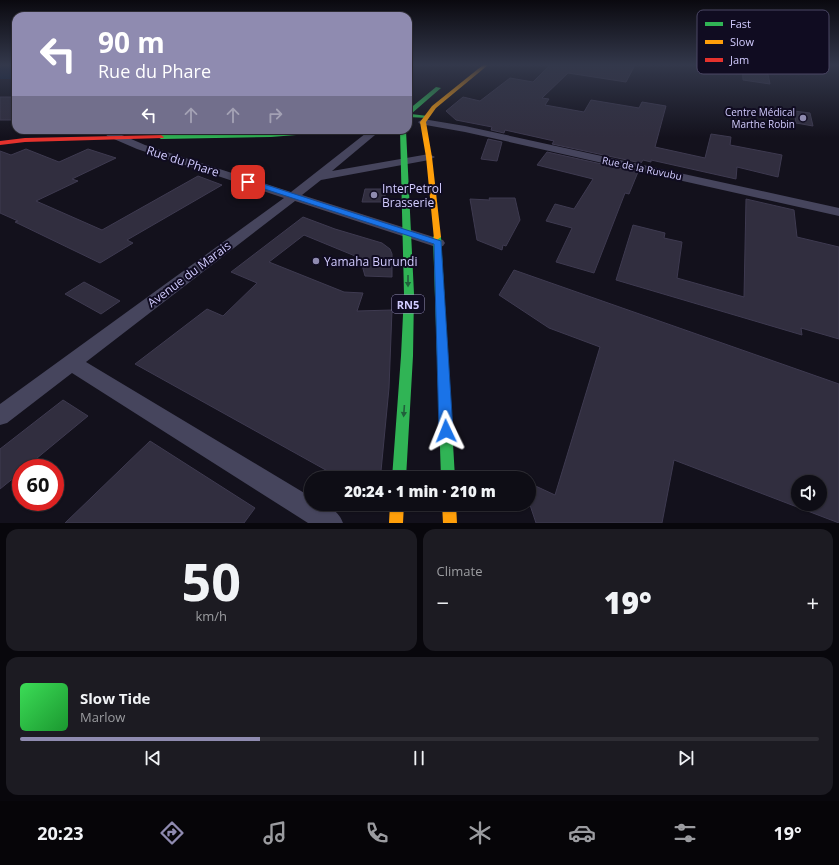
<!DOCTYPE html>
<meta charset="utf-8">
<style>
:root{--surface:#0e0d15;--page:#1c1b22;--text:#f1f3f6;--muted:#9b9ca0;--line:#2e2d34;--accent:#8f8bb0}
body{margin:0;font-family:"Open Sans",sans-serif;background:var(--page);color:var(--text);height:100vh;display:flex;flex-direction:column;font-size:15px;white-space:nowrap}
*{box-sizing:border-box;margin:0}
p{font-size:13px;color:var(--muted)}
.icon{flex:none;width:22px;height:22px;fill:none;stroke:currentColor;stroke-width:2;stroke-linecap:round;stroke-linejoin:round}
.map{position:relative;height:523px;overflow:hidden}
.panel{display:flex;flex-direction:column;gap:6px;padding:6px;background:#08070c;flex:1}
.panel>*{flex:none}
.guide{position:absolute;left:12px;top:12px;width:400px;height:122px;border-radius:12px;box-shadow:0 1px 3px #0004,0 0 0 1px var(--line);background:#8f8bb0;color:#fff;overflow:hidden}
.fabs{position:absolute;left:791px;top:475px;display:grid;gap:8px}
.fabs a{display:grid;place-items:center;width:36px;height:36px;border-radius:50%;background:var(--surface);box-shadow:0 1px 3px #0004,0 0 0 1px var(--line);font-size:20px}
.speed{position:absolute;left:12px;top:459px;display:flex;gap:8px;font-size:20px;font-weight:700;text-align:center}
.speed>*{display:grid;place-content:center;width:52px;height:52px;border-radius:50%;background:var(--surface);box-shadow:0 1px 3px #0004,0 0 0 1px var(--line);line-height:1}
.speed .limit{border:6px solid #d22;background:#fff;color:#111}
.pin{position:absolute;display:grid;place-items:center;width:34px;height:34px;color:#fff;margin:-17px;border-radius:8px;box-shadow:0 2px 6px #0006}
.me{position:absolute;width:44px;margin:-22px;rotate:358deg;stroke-linejoin:round;filter:drop-shadow(0 0 3px #0008)}
.turn{display:flex;align-items:center;gap:14px;height:84px;padding:0 20px;font-size:18px}
.turn .icon{width:52px;height:52px;stroke-width:2.5}
.turn b{display:block;font-size:28px;line-height:34px}
.lanes{display:flex;align-items:center;height:38px;padding:0 20px;background:#0003;justify-content:center;gap:20px;direction:ltr}
.lanes .off{opacity:.35}
.big{font-size:30px;font-weight:800;line-height:1.1}
.panel .card{flex:1;display:flex;flex-direction:column;justify-content:center;gap:6px;min-width:0;padding:0 14px;border-radius:12px;background:var(--page)}
.panel .dial{align-items:center;gap:0}
.dial b{font-size:52px;line-height:1}
.song{display:flex;align-items:center;gap:12px}
.cover{width:48px;height:48px;border-radius:6px;background:linear-gradient(135deg,hsl(130 70% 55%),hsl(130 70% 35%))}
.played{height:4px;border-radius:2px;background:linear-gradient(90deg,var(--accent) 30%,var(--line) 30%)}
.keys{display:flex;justify-content:space-around;direction:ltr}
.heat{display:flex;justify-content:space-between;align-items:center;font-size:22px;direction:ltr}
.panel .tiles{flex:1;display:grid;gap:6px;grid-template-columns:1fr 1fr}
.card:last-child{grid-column:span 2}
.trip{position:absolute;left:304px;top:471px;width:232px;height:40px;border-radius:20px;background:var(--surface);box-shadow:0 1px 3px #0004,0 0 0 1px var(--line);font-weight:800;line-height:40px;text-align:center}
.menu{display:flex;height:64px;justify-content:space-around;align-items:center;background:#060508;color:var(--muted)}
.menu .icon{width:28px;height:28px}
.menu .current{color:var(--accent)}
.menu b{font-size:18px;color:var(--text)}
.map>svg:first-child{display:block}
.water{fill:#071a3c}
.building{fill:#312e3f;stroke:#3e3a50;fill-rule:evenodd}
.lines{fill:none;stroke-linecap:round;stroke-linejoin:round}
.street{fill:#46455d;fill-rule:evenodd}
.fast{fill:#30b455;fill-rule:evenodd}
.slow{fill:#ff9f0a;fill-rule:evenodd}
.jam{fill:#e5322d;fill-rule:evenodd}
.oneway{fill:#20603b}
.route{fill:#1a73e8;stroke:#114b97}
.poi-dot{fill:#8f8bb0;stroke:#100c21;stroke-width:1.5}
.labels{text-anchor:middle;dominant-baseline:central;stroke-width:4;stroke-linejoin:round;paint-order:stroke}
.far-poi-label{font-size:10px;fill:#d2ccff;stroke:#100c21;text-anchor:end}
.far-street-label{font-size:10px;fill:#d2ccff;stroke:#100c21}
.shield{fill:#100c21;stroke:#9892bc;stroke-width:1}
.shield-label{font-size:11px;font-weight:bold;fill:#d2ccff}
.street-label{font-size:12px;fill:#d2ccff;stroke:#100c21}
.poi-label{font-size:12px;fill:#d2ccff;stroke:#100c21;text-anchor:start}
.key{fill:#100c21;stroke:#4a4664;stroke-width:1}
.key-label{font-size:11px;fill:#d2ccff}
</style>
<div class="map">
<svg width="839" height="523" viewBox="0 0 839 523">
<rect width="100%" height="100%" fill="#13111c"/>
<path class="water" d="M0 65H16V79H0Z"/>
<path class="building" d="M550 65H635L626 82 568 73 542 98 549 99 545 105 584 112 591 100 639 108 642 102 666 106 655 147 705 158 711 134 731 137 730 145 782 155 778 177 737 167 736 179 651 160V162L643 160 641 163 552 144 554 141 505 130 504 133 491 130 492 127 456 120 446 111 463 97 480 101 510 78 533 82Z
M742 65H766L770 84 743 80Z
M0 97H16V120H0Z
M794 111 810 113 813 126 796 123Z
M488 139 502 142 497 161 481 159Z
M26 149 59 162 88 149 116 158 72 179 78 181 36 201 102 230 198 176 222 185 127 240 133 243 100 263 15 222 18 221 0 213V151L11 155Z
M547 152 638 172 629 194 625 193 594 273 556 262 572 228 546 221 555 204 574 209 593 179 537 165Z
M365 189H386L384 202H362Z
M489 198H515L520 220 506 246 503 245 502 250 477 240 470 199 490 200Z
M746 199 794 210 797 237 839 247V339L801 328 802 335 616 280 633 225 665 233 664 238 682 242 677 278 744 297Z
M303 217 335 229 382 243 390 249 392 254V277L365 276 360 258 304 235 269 262 344 292 363 293 357 311 392 310 389 388 381 471 333 474 135 364 207 309 223 316 257 283 231 272Z
M514 270 839 384V523L674 460 662 523H536L529 502V483L555 495 600 347 549 328 499 295ZM798 482H820V504H798Z
M84 282 120 301 101 314 65 294Z
M63 400 88 416 25 468H21V472L0 489V449Z
M150 441 255 508 244 523H65Z"/>
<g class="lines">
<path class="street" d="M423 119 465 126 839 208V216L465 132 420 124 418 122Z
M370 130H381L332 171 429 154 435 157 429 160 321 180 302 195 443 240 445 243 443 246 438 247 433 246 295 201 86 362 311 497V504C326 504 338 509 343 523H308L72 373 7 423 0 425V404L284 198 137 149 107 136 106 134 107 132H115L145 145 291 192Z"/>
<path class="fast" d="M436 87 441 88 411 114 428 116V118L408 117V110Z
M311 130H337L334 132 271 137 161 139 158 137 161 135 271 133Z
M400 130H406L414 294 413 356 406 478H392L401 356 404 294Z
M437 234 441 237 455 478H441L433 237Z"/>
<path class="slow" d="M483 65H488L436 108 426 122 432 157 441 237 437 240 434 239 426 157 420 122 432 106Z
M390 504H404L403 523H389Z
M442 504H456L457 523H443Z"/>
<path class="jam" d="M161 135 164 137 163 138 25 142 0 145V141L25 138Z"/>
</g>
<defs><path id="oneway-solid" d="M-6-.8H1V-3.2L6.5 0L1 3.2V.8H-6Z"/></defs>
<g class="oneway">
<use href="#oneway-solid" transform="translate(408 281) rotate(90)"/>
<use href="#oneway-solid" transform="translate(404 411) rotate(94)"/>
</g>
<linearGradient id="sky" x2="0" y2="1"><stop stop-color="#0a090f"/><stop offset="0.47" stop-color="#33384b"/><stop offset="1" stop-color="#33384b" stop-opacity="0"/></linearGradient>
<rect width="839" height="138" fill="url(#sky)"/>
<path class="route" d="M246 180H251L441 241 453 431 451 435 446 437 441 435 439 431 434 244 246 183Z"/>
<g class="poi-dot">
<circle cx="803" cy="118" r="4"/>
<circle cx="374" cy="195" r="4"/>
<circle cx="316" cy="261" r="4"/>
</g>
<g class="labels">
<g class="far-poi-label">
<text x="795" y="112">Centre Médical<tspan x="795" dy="12">Marthe Robin</tspan></text>
</g>
<g class="far-street-label">
<text transform="translate(642 168) rotate(12)">Rue de la Ruvubu</text>
</g>
<rect class="shield" x="392" y="295" width="32" height="18" rx="3"/>
<g class="shield-label">
<text x="408" y="304">RN5</text>
</g>
<g class="street-label">
<text transform="translate(183 161) rotate(18)">Rue du Phare</text>
<text transform="translate(189 274) rotate(-37)">Avenue du Marais</text>
</g>
<g class="poi-label">
<text x="382" y="188">InterPetrol<tspan x="382" dy="14">Brasserie</tspan></text>
<text x="324" y="261">Yamaha Burundi</text>
</g>
</g>
<rect x="697" y="10" width="132" height="64" rx="6" class="key"/>
<rect x="705" y="22" width="18" height="4" fill="#30b455"/>
<rect x="705" y="40" width="18" height="4" fill="#ff9f0a"/>
<rect x="705" y="58" width="18" height="4" fill="#e5322d"/>
<g class="key-label">
<text x="730" y="28">Fast</text>
<text x="730" y="46">Slow</text>
<text x="730" y="64">Jam</text>
</g>
</svg>
<div class="fabs">
<a><svg class="icon" aria-label="sound" viewBox="0 0 24 24"><path d="M4 9h4l5-4v14l-5-4H4zM17 9q2 3 0 6"/></svg></a>
</div>
<div class="speed"><div class="limit">60</div></div>
<div class="pin" style="left:248px;top:182px;background:#d93025"><svg class="icon" aria-label="arrive" viewBox="0 0 24 24"><path d="M6 21V4h12l-3 4 3 4H6"/></svg></div>
<svg class="me" style="left:446px;top:431px" viewBox="-20 -20 40 40"><path d="M0-17L14 15 0 8-14 15z" fill="#1a73e8" stroke="#fff" stroke-width="4"/></svg>
<div class="trip">20:24 · 1 min · 210 m</div>
<div class="guide">
<div class="turn"><svg class="icon" aria-label="left" viewBox="0 0 24 24"><path d="M17 20v-9H6M10 6l-5 5 5 5"/></svg><div><b>90 m</b>Rue du Phare</div></div>
<div class="lanes"><svg class="icon" aria-label="left" viewBox="0 0 24 24"><path d="M17 20v-9H6M10 6l-5 5 5 5"/></svg><svg class="icon off" aria-label="ahead" viewBox="0 0 24 24"><path d="M12 20V5M6 11l6-6 6 6"/></svg><svg class="icon off" aria-label="ahead" viewBox="0 0 24 24"><path d="M12 20V5M6 11l6-6 6 6"/></svg><svg class="icon off" aria-label="right" viewBox="0 0 24 24"><path d="M7 20v-9h11M14 6l5 5-5 5"/></svg></div>
</div>
</div>
<section class="panel">
<div class="tiles">
<div class="card dial"><b>50</b><p>km/h</p></div>
<div class="card"><p>Climate</p>
<div class="heat"><a>−</a><b class="big">19°</b><a>+</a></div>
</div>
<div class="card">
<div class="song"><i class="cover"></i><div><b>Slow Tide</b><p>Marlow</p></div></div>
<div class="played"></div>
<div class="keys"><svg class="icon" aria-label="previous" viewBox="0 0 24 24"><path d="M18 5L8 12l10 7zM5 5v14"/></svg><svg class="icon" aria-label="pause" viewBox="0 0 24 24"><path d="M8 5v14M16 5v14"/></svg><svg class="icon" aria-label="next" viewBox="0 0 24 24"><path d="M6 5l10 7-10 7zM19 5v14"/></svg></div>
</div>
</div>
</section>
<nav class="menu">
<b>20:23</b>
<svg class="icon current" aria-label="directions" viewBox="0 0 24 24"><path d="M12 3l9 9-9 9-9-9zM9 14v-3h6M13 9l2 2-2 2"/></svg>
<svg class="icon" aria-label="music" viewBox="0 0 24 24"><path d="M9 18V5l10-2v13"/><circle cx="6" cy="18" r="3"/><circle cx="16" cy="16" r="3"/></svg>
<svg class="icon" aria-label="phone" viewBox="0 0 24 24"><path d="M5 4h4l2 5-3 2q2 4 5 5l2-3 5 2v4C11 20 4 13 5 4z"/></svg>
<svg class="icon" aria-label="climate" viewBox="0 0 24 24"><path d="M12 3v18M4 7l16 10M4 17L20 7"/></svg>
<svg class="icon" aria-label="car" viewBox="0 0 24 24"><path d="M5 17H2v-5l4-1 3-4h7l3 4 3 1v5h-3M9 17h6M6 11h13"/><circle cx="7" cy="17" r="2"/><circle cx="17" cy="17" r="2"/></svg>
<svg class="icon" aria-label="filters" viewBox="0 0 24 24"><path d="M4 7h16M4 17h16"/><circle cx="9" cy="7" r="2"/><circle cx="15" cy="17" r="2"/></svg>
<b>19°</b>
</nav>
